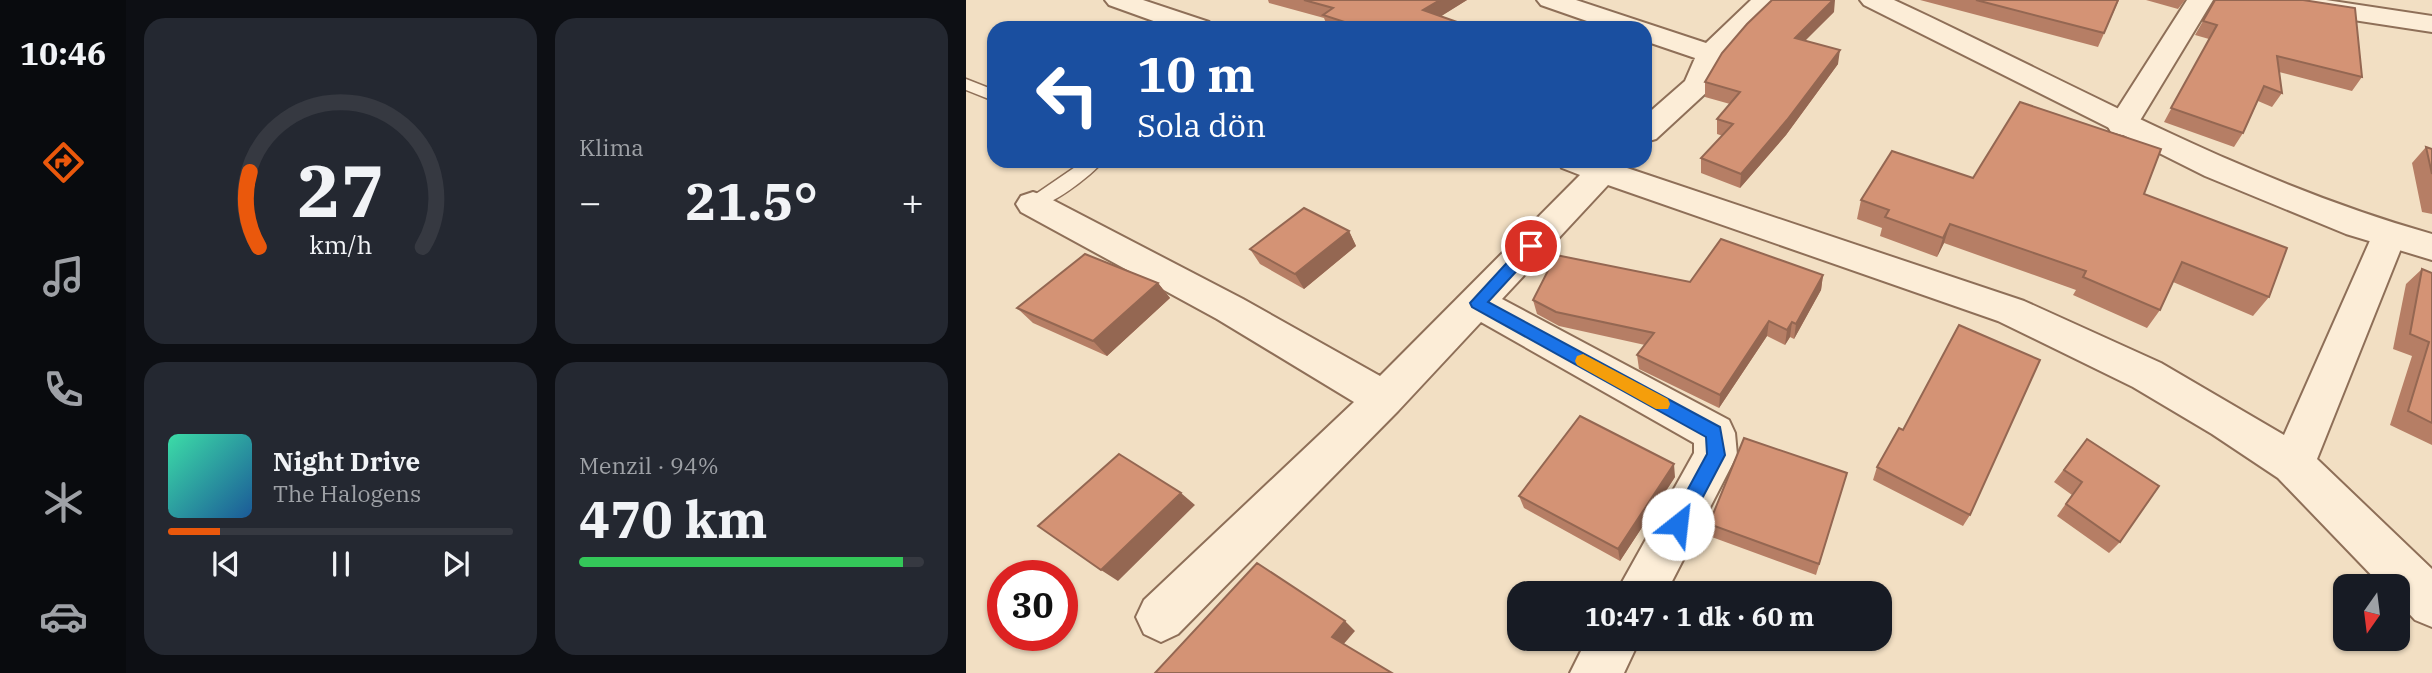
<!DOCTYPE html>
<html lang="tr">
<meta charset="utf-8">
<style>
:root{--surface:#171b24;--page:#242831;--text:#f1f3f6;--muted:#9ea1a6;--line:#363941;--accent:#ea580c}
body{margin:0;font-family:"IBM Plex Serif",serif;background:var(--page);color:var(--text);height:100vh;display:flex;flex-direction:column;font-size:26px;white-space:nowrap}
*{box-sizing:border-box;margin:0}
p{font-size:23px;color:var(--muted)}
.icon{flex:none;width:38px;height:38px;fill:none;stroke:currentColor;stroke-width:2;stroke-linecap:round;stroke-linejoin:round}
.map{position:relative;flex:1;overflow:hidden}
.side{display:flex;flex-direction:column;gap:18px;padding:18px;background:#0d0f14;width:840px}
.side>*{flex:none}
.banner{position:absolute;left:21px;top:21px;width:665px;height:147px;border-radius:21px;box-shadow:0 2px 5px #0004;background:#1a4fa0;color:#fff;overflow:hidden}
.needle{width:46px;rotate:194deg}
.controls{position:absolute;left:1367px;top:574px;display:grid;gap:14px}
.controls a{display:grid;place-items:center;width:77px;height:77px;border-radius:14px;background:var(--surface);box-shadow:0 2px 5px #0004;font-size:35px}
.speed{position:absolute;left:21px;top:560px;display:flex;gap:14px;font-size:35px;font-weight:700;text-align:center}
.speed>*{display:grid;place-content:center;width:91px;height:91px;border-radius:50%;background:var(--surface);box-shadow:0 2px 5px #0004;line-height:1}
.speed .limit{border:10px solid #d22;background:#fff;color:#111}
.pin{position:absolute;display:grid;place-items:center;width:60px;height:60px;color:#fff;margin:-30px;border:4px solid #fff;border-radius:50%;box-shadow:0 2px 7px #0007}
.me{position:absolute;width:77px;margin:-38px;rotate:29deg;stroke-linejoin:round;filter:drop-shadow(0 0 5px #0008)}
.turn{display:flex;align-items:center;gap:24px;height:147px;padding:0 35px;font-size:32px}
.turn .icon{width:91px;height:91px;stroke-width:2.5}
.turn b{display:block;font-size:49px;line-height:60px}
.big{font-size:52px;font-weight:800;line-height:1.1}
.side .tile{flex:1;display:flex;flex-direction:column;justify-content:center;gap:10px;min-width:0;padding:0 24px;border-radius:21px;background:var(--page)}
.side .dial{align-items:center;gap:0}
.dial svg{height:182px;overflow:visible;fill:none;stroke:var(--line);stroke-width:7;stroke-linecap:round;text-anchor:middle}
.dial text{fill:var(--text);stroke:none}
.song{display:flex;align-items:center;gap:21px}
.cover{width:84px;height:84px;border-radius:10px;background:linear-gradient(135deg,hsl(160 70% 55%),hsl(210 70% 35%))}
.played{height:7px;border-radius:4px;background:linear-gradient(90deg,var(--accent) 15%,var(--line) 15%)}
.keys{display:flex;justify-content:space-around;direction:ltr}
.heat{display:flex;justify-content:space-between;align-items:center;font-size:38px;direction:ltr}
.charge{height:10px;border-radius:5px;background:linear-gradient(90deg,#34c759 94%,var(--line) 0)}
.side .tiles{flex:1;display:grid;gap:18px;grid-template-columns:repeat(2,1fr)}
.trip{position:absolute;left:541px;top:581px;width:385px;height:70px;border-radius:21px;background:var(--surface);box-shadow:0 2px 5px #0004;font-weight:800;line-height:70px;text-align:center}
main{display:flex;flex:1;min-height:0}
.menu{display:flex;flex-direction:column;width:126px;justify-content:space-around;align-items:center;background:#090b0e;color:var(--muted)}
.menu .icon{width:49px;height:49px}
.menu .current{color:var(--accent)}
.menu b{font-size:32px;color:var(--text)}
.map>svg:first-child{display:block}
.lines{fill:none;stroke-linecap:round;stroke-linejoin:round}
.service-casing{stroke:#8e6f58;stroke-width:3}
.minor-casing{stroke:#8e6f58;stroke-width:4}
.tertiary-casing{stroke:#8e6f58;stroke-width:4}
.service{fill:#fcedd7;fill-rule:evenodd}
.minor{fill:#fcedd7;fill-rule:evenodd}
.tertiary{fill:#fcedd7;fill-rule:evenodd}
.wall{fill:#b67e65}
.shaded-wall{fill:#946752}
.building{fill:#d49375;stroke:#946752;stroke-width:2}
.route{fill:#1a73e8;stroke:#114b97;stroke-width:2}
.slow{fill:#f59e0b}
</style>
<main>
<nav class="menu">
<b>10:46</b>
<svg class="icon current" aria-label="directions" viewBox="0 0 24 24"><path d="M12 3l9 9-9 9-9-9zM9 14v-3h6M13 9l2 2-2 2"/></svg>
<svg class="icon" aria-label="music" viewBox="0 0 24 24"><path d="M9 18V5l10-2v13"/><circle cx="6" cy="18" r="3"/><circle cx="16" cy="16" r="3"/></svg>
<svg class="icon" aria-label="phone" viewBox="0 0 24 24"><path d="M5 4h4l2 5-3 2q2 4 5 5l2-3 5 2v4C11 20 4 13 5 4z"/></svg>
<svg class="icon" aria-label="climate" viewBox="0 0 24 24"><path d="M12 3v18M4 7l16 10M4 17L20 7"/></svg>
<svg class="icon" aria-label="car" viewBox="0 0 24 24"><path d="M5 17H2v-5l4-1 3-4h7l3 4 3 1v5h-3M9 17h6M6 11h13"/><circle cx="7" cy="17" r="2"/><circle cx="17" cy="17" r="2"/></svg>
</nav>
<section class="side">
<div class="tiles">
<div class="tile dial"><svg viewBox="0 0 100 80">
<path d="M14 69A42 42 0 1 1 86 69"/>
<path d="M14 69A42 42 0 0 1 10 36" stroke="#ea580c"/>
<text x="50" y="56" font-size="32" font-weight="700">27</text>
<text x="50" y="72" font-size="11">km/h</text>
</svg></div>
<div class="tile"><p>Klima</p>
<div class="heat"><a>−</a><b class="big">21.5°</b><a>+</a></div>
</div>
<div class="tile">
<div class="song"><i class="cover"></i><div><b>Night Drive</b><p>The Halogens</p></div></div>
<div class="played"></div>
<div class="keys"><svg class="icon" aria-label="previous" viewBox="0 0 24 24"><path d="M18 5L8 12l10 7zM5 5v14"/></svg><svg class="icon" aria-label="pause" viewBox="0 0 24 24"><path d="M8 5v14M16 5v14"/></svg><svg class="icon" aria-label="next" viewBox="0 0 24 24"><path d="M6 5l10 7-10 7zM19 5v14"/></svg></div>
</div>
<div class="tile"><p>Menzil · 94%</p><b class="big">470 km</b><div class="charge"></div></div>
</div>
</section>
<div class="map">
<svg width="1466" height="673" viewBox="0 0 1466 673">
<rect width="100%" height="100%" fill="#f2dfc3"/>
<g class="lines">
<defs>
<path id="service" d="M0 79 28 90V101L0 90Z
M118 161H137C127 175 77 213 61 208L58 204 61 200Z"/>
<path id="minor" d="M139 0H177L243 22 246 28H207L143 5Z
M571 0H610L740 43 785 0H813L758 57 742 91 690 139 679 142V116L719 81 729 58 679 41V28H641L575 5Z
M1221 0H1247L1167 132 1156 135 1145 132 1141 125Z
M1296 0H1360L1466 16V32L1309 8 1300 5Z
M591 161H662L658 167 1058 301 1195 363 1318 435 1406 236 1411 227 1423 224 1435 227 1440 236 1351 459 1466 569V627L1449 620 1432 602V586H1416L1312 478 1246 434 1167 387 1032 321 642 185 536 299 763 420 769 433 771 455 700 593H650L728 453V443L515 322 432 411 212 634 195 642 178 634 170 617 178 600 388 402 251 319 55 212 50 204 55 196 67 192 79 196 277 299 414 376 614 175 596 168Z
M621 639H674L658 673H604Z"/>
<path id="tertiary" d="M894 0H928C1107 83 1275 180 1466 234V260L1380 234 1239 176 898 5Z"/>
</defs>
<use href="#service" class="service-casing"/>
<use href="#minor" class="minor-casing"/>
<use href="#tertiary" class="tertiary-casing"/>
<use href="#service" class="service"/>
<use href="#minor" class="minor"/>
<use href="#tertiary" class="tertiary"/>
</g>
<path class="wall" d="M302 0H501L475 16 508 28H362L358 18 303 3Z
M954 0H1153L1132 47Z
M1180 0H1219L1212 9Z
M1249 0 1396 77 1386 91 1313 72 1316 93 1306 107 1292 101 1277 133 1268 147 1198 122 1243 39 1229 35Z
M868 12 839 40 872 64 820 135 774 188 735 173V158L757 136 751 134V119L764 104 739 97V82Z
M1460 147 1466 149V214L1456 212 1446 163Z
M1007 178 1178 194 1303 297 1287 316 1207 282 1194 310 1181 328 1107 295 1110 290 978 243 971 257 914 236 916 228 891 219 895 200Z
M383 231 390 246 338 289 294 264 284 249Z
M1456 269 1466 273V445L1424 425 1446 356 1427 349 1440 284Z
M857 275 855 290 828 339 824 337 819 345 801 336 753 408 673 369 671 355 679 345 593 326 571 314 567 300 724 282Z
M192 283 204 298 141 356 67 323 51 308Z
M937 430 1004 515 997 526 907 480 911 467Z
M1121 439 1154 542 1143 553 1091 516 1106 495 1088 482Z
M881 473 850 575 743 536V524Z
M709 477 654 561 558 508 553 496Z"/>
<path class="shaded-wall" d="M474 0H501L461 25 457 10Z
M867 0H869L868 12 828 52 829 38Z
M874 50 872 64 820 135 774 188 775 174Z
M984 224 978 243 971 257 977 238Z
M383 231 390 246 338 289 329 274Z
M857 275 855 290 828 339 830 324Z
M192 283 204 298 141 356 127 341Z
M803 321 801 336 753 408 754 395Z
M826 322 824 337 819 345 821 330Z
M708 464 709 477 654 561 652 549Z
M215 493 229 505 152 581 135 570Z
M379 621 389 631 376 646 366 637Z"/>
<path class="building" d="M338 0H474L457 10 508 28H397L357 15 367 8Z
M806 0H867L829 38 874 50 821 120 775 174 735 158 767 124 751 119 774 92 739 82 756 53 781 24Z
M1010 0H1152L1138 33Z
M1249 0H1337L1389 8 1396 77 1311 56 1316 93 1298 86 1277 133 1205 108 1251 25 1237 21Z
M181 24 192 28H173Z
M1054 102 1195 149 1178 194 1321 248 1303 297 1216 262 1194 310 1117 277 1120 271 984 224 977 238 919 217 923 210 895 200 926 151 1007 178Z
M1460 147 1466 149V174Z
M338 208 383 231 329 274 284 249Z
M755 239 857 275 830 324 826 322 821 330 803 321 754 395 671 355 688 333 590 312 567 300 590 255 724 282Z
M119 254 192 283 127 341 51 308Z
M1456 269 1466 273V423L1442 411 1463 342 1444 334Z
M993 325 1074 360 1004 515 911 467 933 428 937 430Z
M614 416 708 464 652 549 553 496Z
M778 438 881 473 853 564 743 524Z
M1121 439 1193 486 1154 542 1100 504 1116 482 1098 470Z
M153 454 215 493 135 570 72 526Z
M291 563 379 621 366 637 426 673H189Z"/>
<path class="route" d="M565 241 570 243 572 246 570 250 522 302 754 427 759 455 719 531 712 533 705 531 703 524 741 454 740 437 506 307 504 303 559 243Z"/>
<path class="slow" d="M617 354 702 399 704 404 702 409H690L611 365 609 361 611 356Z"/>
</svg>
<div class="controls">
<a><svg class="needle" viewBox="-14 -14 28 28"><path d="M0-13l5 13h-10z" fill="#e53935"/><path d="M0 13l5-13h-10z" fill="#9ea1a6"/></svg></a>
</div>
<div class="speed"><div class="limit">30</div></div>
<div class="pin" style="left:565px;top:246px;background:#d93025"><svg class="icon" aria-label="arrive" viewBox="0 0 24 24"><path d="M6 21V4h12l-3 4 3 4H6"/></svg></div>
<svg class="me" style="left:712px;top:524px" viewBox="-20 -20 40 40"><circle r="19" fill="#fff"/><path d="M0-13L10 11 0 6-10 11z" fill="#1a73e8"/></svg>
<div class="trip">10:47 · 1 dk · 60 m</div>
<div class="banner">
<div class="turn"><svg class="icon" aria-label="left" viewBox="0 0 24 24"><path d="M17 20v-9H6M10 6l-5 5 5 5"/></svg><div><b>10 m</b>Sola dön</div></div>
</div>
</div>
</main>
